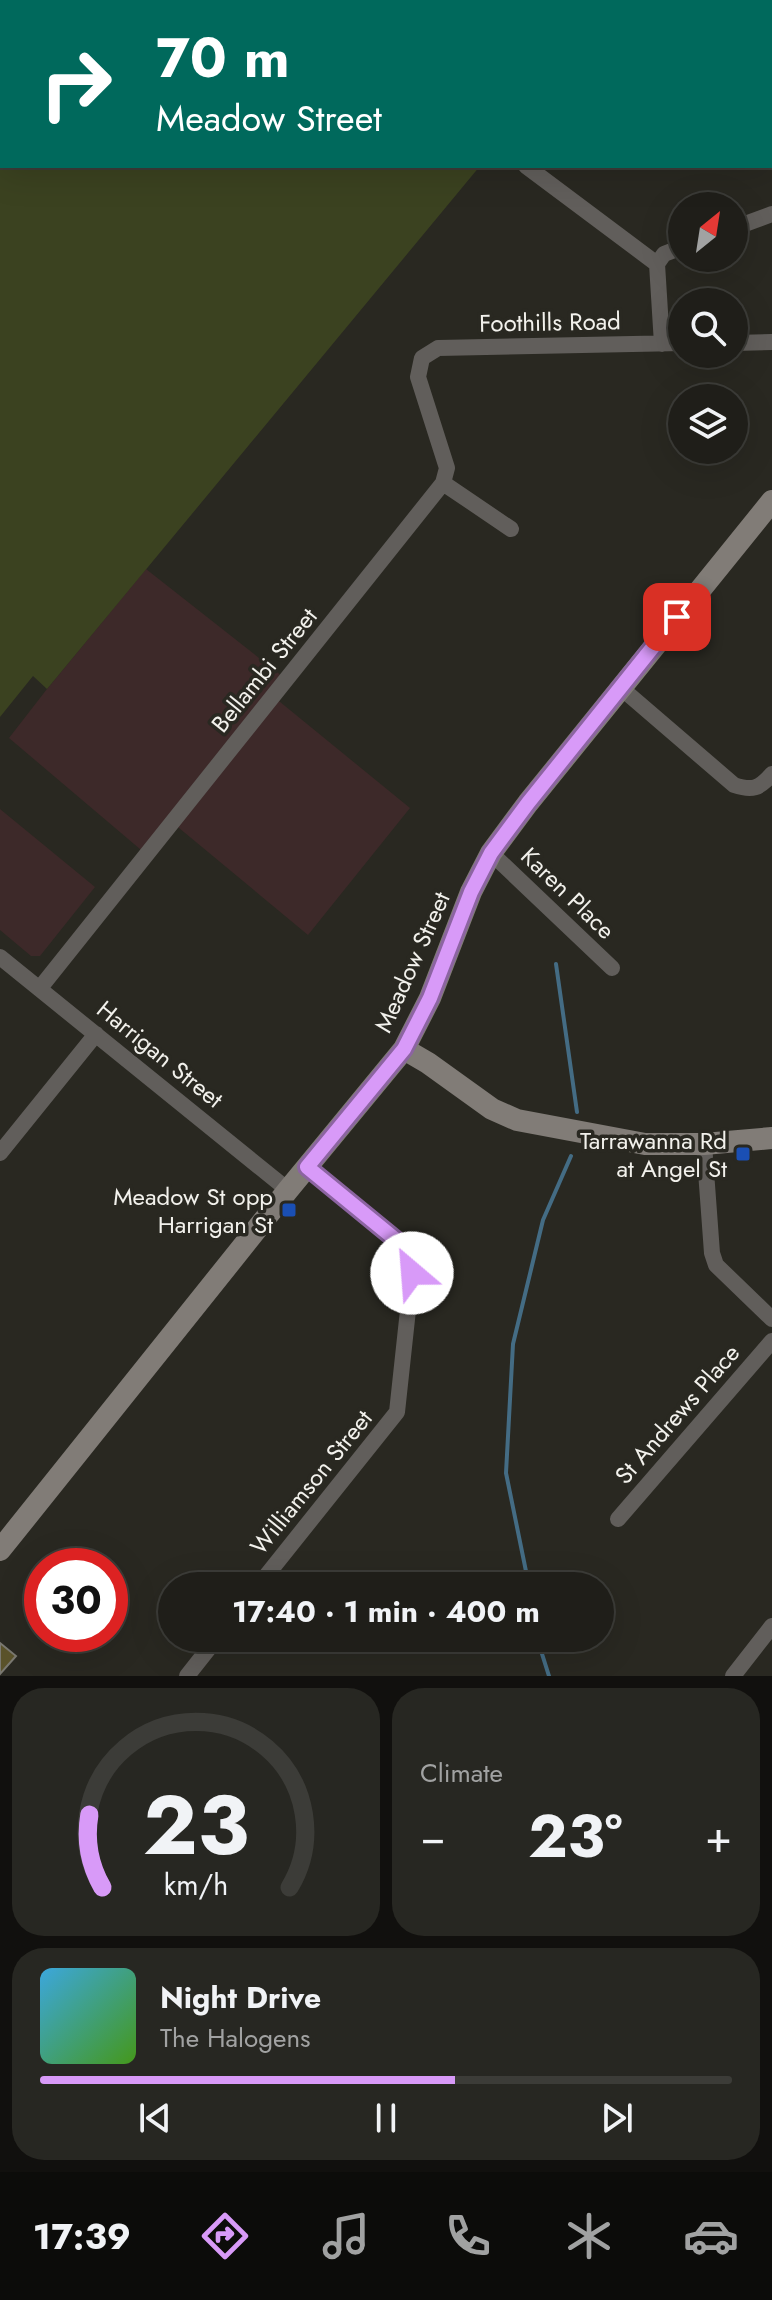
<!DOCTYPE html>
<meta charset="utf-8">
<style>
:root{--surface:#1f1e19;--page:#272722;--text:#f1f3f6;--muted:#a1a2a2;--line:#3c3c38;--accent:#d89af8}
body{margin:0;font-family:Jost,sans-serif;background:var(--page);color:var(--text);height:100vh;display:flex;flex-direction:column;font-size:30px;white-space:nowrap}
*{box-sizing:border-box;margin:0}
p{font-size:26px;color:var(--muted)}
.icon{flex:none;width:44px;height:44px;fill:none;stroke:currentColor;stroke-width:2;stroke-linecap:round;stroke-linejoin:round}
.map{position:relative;height:1676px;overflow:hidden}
.side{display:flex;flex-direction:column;gap:12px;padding:12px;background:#11100e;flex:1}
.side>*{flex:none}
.banner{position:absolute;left:0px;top:0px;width:772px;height:168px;box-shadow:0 8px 32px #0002,0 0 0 2px var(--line);background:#00695c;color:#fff;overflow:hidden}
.needle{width:52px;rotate:30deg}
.controls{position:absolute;left:668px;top:192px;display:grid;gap:16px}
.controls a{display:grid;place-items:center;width:80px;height:80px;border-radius:50%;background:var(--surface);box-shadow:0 8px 32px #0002,0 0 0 2px var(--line);font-size:40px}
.speed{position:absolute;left:24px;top:1548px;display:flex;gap:16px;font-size:40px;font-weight:700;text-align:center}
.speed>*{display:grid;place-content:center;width:104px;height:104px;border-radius:50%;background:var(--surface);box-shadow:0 8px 32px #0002,0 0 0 2px var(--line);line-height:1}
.speed .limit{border:12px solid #d22;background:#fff;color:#111}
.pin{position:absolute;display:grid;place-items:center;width:68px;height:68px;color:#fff;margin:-34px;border-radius:16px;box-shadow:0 4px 12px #0006}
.me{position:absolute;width:88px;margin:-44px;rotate:333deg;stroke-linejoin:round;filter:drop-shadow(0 0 6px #0008)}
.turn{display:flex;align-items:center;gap:28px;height:168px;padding:0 24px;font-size:36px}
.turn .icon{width:104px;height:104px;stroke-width:2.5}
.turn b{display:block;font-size:56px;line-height:68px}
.big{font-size:60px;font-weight:700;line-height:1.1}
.side .tile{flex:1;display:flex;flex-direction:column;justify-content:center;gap:12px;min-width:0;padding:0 28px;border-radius:32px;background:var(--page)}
.side .dial{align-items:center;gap:0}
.dial svg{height:208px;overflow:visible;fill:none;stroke:var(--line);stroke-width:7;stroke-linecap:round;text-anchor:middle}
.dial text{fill:var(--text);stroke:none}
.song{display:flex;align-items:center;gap:24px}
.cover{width:96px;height:96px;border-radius:12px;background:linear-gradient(135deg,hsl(200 70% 55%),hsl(100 70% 35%))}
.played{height:8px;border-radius:4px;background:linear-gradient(90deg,var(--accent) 60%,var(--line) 60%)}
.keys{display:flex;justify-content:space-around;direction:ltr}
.heat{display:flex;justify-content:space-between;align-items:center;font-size:44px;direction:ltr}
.side .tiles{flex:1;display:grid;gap:12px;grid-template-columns:1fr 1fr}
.tile:last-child{grid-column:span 2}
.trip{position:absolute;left:158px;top:1572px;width:456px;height:80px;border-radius:40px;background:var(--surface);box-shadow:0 8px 32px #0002,0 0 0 2px var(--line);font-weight:700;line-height:80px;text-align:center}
.tab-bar{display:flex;height:128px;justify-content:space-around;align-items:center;background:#0c0c0a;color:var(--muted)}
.tab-bar .icon{width:56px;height:56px}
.tab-bar .on{color:var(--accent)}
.tab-bar b{font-size:36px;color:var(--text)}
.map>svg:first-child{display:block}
.industrial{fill:#3d2929}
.green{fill:#3b4220}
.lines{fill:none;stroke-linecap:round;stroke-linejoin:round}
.stream{stroke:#446c84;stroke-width:4}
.building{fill:#5a522a;stroke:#7a7870;stroke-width:2}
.street{stroke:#615e5b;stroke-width:16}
.secondary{stroke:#817c77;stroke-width:22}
.route-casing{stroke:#8c64a1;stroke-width:20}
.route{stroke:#d89af8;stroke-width:14}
.transit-dot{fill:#1a4fb4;stroke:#292821;stroke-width:3}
.labels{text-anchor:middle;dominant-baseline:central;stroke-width:7;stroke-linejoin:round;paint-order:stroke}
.street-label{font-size:24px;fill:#f2f1ec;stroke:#292821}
.poi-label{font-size:24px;fill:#f2f1ec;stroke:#292821;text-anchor:end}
</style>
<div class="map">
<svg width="772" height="1676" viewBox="0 0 772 1676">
<rect width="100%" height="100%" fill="#292821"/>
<path class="industrial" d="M146 569 287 680 274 697 410 808 308 935 173 823 147 855 9 738 47 689Z
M0 809 95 887 40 956H31L0 930Z"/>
<path class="green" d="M0 0H619L617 2H2V166H480L47 689 33 676 0 717Z"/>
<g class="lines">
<path class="stream" d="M556 964 577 1112
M529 1586 506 1473 513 1344 543 1220 571 1156
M537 1638 549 1676"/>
</g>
<path class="building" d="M0 1643 16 1656 0 1674Z"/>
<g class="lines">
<path class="street" d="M765 2 767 0
M526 166 657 264
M734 228 772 214
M734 343 772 342
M662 344 657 264 664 254 682 247
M443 483 511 529
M620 687 734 785C752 791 759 789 772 774
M491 853 612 968
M0 957 288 1190
M40 988 443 483 447 468 418 377 422 358 438 348 682 343
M704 1144 712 1253 716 1265 772 1319
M0 1153 96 1034
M618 1519 772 1341
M258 1586 397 1412 412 1273 411 1258 401 1244 307 1167
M187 1676 217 1638
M733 1676 772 1626"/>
<path class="secondary" d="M404 1049 428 1063 492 1109 517 1120 645 1144H704L772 1138
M0 1550 288 1190 404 1049 430 998 471 892 491 853 528 803 772 501"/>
</g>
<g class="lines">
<defs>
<path id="route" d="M412 1273 411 1258 401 1244 307 1167 404 1049 430 998 471 892 491 853 528 803 677 617"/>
</defs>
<use href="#route" class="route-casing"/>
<use href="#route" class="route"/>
</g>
<g class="transit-dot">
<rect x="735" y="1146" width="16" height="16" rx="4"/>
<rect x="281" y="1202" width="16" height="16" rx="4"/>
</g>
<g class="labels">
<g class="street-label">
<text transform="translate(550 322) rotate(-1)">Foothills Road</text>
<text transform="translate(264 670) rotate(-51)">Bellambi Street</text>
<text transform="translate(568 893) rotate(44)">Karen Place</text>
<text transform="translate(412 962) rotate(-66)">Meadow Street</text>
<text transform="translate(160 1054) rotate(39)">Harrigan Street</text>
<text transform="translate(677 1414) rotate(-49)">St Andrews Place</text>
<text transform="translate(311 1482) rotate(-51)">Williamson Street</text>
</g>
<g class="poi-label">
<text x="727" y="1140">Tarrawanna Rd<tspan x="727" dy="28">at Angel St</tspan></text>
<text x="273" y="1196">Meadow St opp<tspan x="273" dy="28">Harrigan St</tspan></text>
</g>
</g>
</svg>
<div class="controls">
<a><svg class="needle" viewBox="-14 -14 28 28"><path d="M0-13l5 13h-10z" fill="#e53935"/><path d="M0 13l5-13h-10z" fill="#a1a2a2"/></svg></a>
<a><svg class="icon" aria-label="search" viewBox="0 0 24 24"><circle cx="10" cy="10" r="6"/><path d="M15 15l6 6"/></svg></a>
<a><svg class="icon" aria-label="layers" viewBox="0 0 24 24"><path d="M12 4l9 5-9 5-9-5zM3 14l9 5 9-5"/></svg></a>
</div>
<div class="speed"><div class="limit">30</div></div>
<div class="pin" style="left:677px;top:617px;background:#d93025"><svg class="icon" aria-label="arrive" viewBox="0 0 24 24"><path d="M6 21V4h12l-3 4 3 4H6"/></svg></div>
<svg class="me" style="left:412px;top:1273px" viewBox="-20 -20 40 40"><circle r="19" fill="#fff"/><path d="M0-13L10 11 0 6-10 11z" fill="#d89af8"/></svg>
<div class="trip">17:40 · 1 min · 400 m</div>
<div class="banner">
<div class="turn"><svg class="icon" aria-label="right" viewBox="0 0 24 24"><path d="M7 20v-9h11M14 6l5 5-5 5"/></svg><div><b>70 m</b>Meadow Street</div></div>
</div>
</div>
<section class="side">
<div class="tiles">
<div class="tile dial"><svg viewBox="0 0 100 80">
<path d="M14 69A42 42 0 1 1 86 69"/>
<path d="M14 69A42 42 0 0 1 9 41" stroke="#d89af8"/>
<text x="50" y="56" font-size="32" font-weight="700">23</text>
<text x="50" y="72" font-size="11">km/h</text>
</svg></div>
<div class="tile"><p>Climate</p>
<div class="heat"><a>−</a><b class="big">23°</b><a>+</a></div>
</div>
<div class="tile">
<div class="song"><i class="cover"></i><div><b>Night Drive</b><p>The Halogens</p></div></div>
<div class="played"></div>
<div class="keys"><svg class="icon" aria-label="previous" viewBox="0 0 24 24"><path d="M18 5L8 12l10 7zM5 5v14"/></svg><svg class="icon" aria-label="pause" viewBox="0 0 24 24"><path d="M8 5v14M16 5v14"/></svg><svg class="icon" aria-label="next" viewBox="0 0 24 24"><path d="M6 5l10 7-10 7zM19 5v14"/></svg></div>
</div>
</div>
</section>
<nav class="tab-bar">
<b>17:39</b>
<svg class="icon on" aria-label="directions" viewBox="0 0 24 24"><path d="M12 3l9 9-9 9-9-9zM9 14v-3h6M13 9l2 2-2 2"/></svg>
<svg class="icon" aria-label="music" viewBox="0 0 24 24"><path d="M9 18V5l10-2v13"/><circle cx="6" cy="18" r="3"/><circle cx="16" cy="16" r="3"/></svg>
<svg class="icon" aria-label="phone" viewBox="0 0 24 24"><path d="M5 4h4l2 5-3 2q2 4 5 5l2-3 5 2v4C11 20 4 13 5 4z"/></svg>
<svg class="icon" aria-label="climate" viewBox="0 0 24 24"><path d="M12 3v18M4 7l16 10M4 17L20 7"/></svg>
<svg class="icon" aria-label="car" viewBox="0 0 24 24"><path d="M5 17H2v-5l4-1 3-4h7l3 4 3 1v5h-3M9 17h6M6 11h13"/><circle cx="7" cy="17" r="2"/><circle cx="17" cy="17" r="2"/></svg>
</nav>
